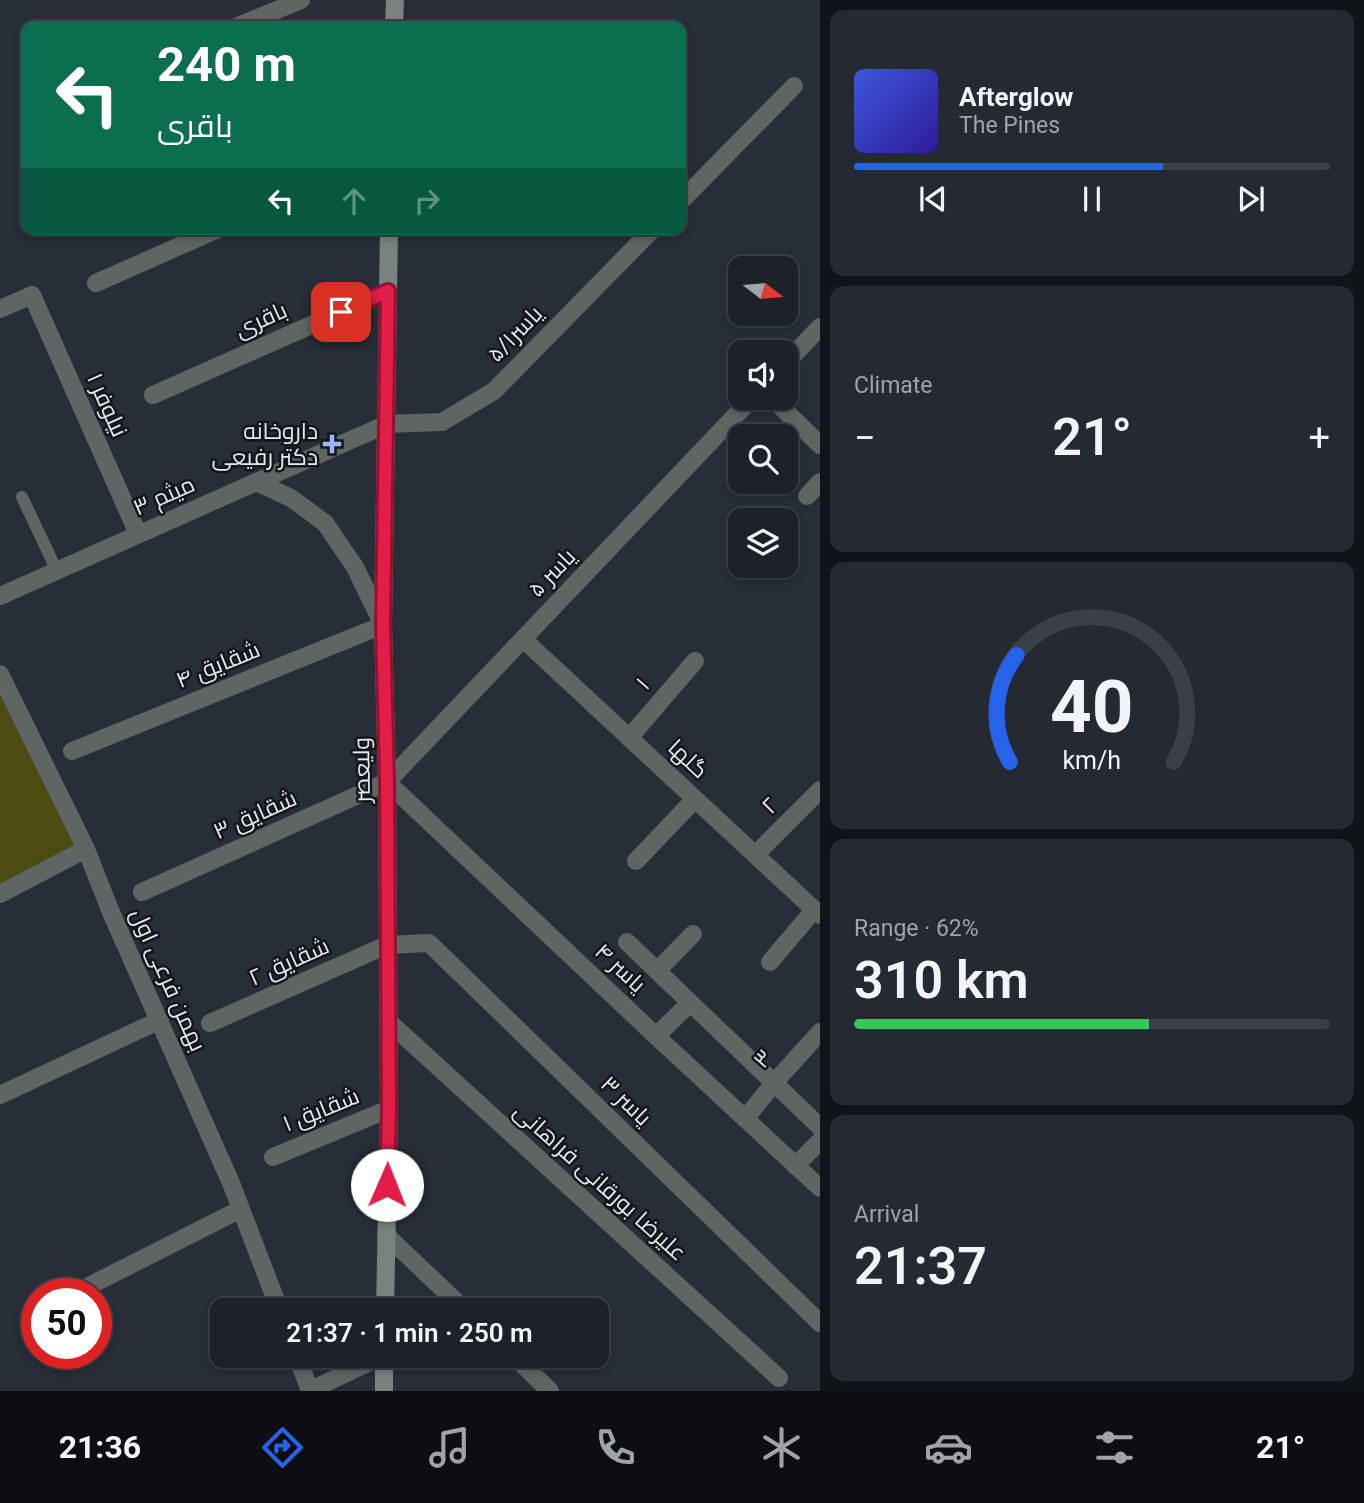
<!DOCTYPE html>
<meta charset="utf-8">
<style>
:root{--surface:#1d222a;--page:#252a32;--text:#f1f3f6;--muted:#a0a4a8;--line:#3b3f47;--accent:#2563eb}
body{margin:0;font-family:Roboto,Cairo,sans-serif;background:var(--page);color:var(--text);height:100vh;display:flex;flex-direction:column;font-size:26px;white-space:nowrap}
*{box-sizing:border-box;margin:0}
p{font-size:23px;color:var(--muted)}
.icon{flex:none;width:38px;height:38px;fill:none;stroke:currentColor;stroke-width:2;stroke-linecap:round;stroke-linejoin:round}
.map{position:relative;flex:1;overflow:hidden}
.details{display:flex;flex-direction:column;gap:10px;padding:10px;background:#101317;width:544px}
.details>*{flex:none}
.hud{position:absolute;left:21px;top:21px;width:665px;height:214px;border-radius:14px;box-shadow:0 4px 10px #0003,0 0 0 2px var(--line);background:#0b6e4f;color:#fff;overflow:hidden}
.needle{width:46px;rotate:106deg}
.controls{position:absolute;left:728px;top:256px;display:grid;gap:14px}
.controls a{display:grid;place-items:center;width:70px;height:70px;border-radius:14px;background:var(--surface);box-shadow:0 4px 10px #0003,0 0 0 2px var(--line);font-size:35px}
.speed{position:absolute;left:21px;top:1278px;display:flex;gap:14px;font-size:35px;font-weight:700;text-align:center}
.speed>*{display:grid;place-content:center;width:91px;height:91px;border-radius:50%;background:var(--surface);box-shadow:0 4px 10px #0003,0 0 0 2px var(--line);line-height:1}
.speed .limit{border:10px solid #d22;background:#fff;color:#111}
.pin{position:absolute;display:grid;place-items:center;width:60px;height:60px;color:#fff;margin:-30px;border-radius:14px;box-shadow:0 4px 10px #0006}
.me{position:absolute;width:77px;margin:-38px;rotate:1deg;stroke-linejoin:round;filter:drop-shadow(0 0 5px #0008)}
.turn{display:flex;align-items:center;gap:24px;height:147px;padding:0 21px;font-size:32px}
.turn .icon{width:91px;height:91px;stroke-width:2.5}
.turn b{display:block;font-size:49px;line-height:60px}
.lanes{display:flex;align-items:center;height:66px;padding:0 21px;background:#0003;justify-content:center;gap:35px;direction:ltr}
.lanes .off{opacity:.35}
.big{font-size:52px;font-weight:600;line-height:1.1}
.details .tile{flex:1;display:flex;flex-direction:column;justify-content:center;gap:10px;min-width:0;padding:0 24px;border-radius:14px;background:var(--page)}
.details .dial{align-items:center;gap:0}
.dial svg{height:182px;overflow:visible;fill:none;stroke:var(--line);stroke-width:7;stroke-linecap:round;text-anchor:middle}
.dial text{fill:var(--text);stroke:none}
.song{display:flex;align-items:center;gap:21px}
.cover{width:84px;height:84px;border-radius:10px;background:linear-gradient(135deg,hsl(230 70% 55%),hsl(250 70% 35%))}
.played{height:7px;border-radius:4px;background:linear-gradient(90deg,var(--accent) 65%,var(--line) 65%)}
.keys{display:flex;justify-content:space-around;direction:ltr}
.heat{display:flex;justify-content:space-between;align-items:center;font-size:38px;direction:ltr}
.charge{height:10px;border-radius:5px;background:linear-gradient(90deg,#34c759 62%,var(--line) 0)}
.trip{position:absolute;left:210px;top:1298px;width:399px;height:70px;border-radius:14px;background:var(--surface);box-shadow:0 4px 10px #0003,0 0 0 2px var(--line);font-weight:600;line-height:70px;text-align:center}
.tab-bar{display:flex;height:112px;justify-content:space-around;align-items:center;background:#0c0e11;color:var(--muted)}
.tab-bar .icon{width:49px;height:49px}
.tab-bar .selected{color:var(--accent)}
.tab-bar b{font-size:32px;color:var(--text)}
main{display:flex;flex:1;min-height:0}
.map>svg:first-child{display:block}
.green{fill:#4b4c11}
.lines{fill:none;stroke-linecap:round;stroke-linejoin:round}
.service{stroke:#5e6563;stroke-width:12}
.minor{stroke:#5e6563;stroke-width:18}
.tertiary{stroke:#5e6563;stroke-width:18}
.secondary{stroke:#788380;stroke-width:18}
.route-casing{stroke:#92132f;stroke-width:18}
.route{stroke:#e11d48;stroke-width:12}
.poi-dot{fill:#9cb4fd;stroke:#13161a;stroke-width:2.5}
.labels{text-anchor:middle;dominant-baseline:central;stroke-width:5;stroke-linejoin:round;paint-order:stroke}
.street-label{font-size:23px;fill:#e4e9ef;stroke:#13161a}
.poi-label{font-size:23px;fill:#e4e9ef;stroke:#13161a;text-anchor:end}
</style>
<main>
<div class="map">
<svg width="820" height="1391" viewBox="0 0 820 1391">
<rect width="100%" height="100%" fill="#272e38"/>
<path class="green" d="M0 674 86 849 0 894Z"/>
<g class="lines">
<path class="service" d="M22 497 57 571"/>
<path class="minor" d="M238 26 301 0
M681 201 794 86
M96 283 218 229
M0 309 32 295 138 534
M786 363 820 327
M153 395 388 291
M771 397 820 445
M387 424 442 422 494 391 653 229
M807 496 820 482
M523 639 820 915
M0 674 86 849 110 910 231 1183 280 1311
M629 738 695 661
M72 751 383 625
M387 782 656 1036 820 1188
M755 855 820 790
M636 861 695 799
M142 892 387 782 753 397
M0 894 86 849
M627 942 820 1127
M770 962 814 910
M657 971 693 934
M388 1021 779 1378
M210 1023 387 945 429 943 820 1323
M656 1036 690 1003
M0 1095 160 1020
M745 1119 774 1083 820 1032
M273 1157 389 1109
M795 1166 820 1141
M386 1235 466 1311
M75 1293 241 1209
M297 1356 310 1391
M514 1356 550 1391
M309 1391 382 1356"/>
<path class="tertiary" d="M256 482 291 498 325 523 355 567 383 625
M0 596 387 424"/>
<path class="secondary" d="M394 26 395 0
M385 1311 389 1109 387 782 383 625 389 229
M384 1356V1391"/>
</g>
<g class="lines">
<defs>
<path id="route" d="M341 312 388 291 383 625 387 782 389 1109 387 1185"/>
</defs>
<use href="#route" class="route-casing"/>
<use href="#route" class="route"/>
</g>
<path class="poi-dot" d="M328.5 433.5h7v7h7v7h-7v7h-7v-7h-7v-7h7z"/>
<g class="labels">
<g class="street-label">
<text transform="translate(261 320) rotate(-24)">باقری</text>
<text transform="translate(515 334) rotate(-46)">یاسر۵/۱</text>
<text transform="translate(107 405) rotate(66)">نیلوفر ۱</text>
<text transform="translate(164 496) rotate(-24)">میثم ۳</text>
<text transform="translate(552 573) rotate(-46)">یاسر ۵</text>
<text transform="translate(218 665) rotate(-22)">شقایق ۴</text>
<text transform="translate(643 684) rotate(-49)">۱</text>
<text transform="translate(688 759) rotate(43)">گلها</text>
<text transform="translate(362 770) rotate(-91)">ولیعصر</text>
<text transform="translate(770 806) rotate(-45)">۲</text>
<text transform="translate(255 815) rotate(-24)">شقایق ۳</text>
<text transform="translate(289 962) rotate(-24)">شقایق ۲</text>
<text transform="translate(620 968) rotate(43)">یاسر ۴</text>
<text transform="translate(168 980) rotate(66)">بهمن فرعی اول</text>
<text transform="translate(763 1059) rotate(-49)">۳</text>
<text transform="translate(626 1101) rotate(44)">یاسر ۳</text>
<text transform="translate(321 1110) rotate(-22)">شقایق ۱</text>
<text transform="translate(600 1182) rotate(42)">علیرضا بورقانی فراهانی</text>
</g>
<g class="poi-label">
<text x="318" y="431">داروخانه<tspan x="318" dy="26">دکتر رفیعی</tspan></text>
</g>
</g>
</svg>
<div class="controls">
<a><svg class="needle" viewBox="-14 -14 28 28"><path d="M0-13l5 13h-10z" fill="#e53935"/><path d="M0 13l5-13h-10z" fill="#a0a4a8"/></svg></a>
<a><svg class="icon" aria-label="sound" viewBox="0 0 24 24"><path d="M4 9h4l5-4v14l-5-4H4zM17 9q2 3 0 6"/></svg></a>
<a><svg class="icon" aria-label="search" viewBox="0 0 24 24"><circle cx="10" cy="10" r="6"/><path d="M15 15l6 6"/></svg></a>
<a><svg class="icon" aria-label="layers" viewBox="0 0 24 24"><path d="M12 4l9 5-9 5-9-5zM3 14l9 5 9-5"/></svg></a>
</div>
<div class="speed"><div class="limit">50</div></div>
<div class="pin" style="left:341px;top:312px;background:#d93025"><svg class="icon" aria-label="arrive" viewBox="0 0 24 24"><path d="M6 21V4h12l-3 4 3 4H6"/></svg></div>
<svg class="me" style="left:387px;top:1185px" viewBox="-20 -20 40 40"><circle r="19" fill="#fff"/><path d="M0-13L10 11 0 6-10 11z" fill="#e11d48"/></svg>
<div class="trip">21:37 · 1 min · 250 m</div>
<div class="hud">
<div class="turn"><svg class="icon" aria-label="left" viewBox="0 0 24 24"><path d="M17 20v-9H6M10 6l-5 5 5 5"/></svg><div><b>240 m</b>باقری</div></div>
<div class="lanes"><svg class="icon" aria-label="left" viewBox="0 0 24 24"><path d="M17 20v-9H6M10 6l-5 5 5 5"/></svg><svg class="icon off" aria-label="ahead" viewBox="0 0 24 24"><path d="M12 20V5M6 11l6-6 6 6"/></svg><svg class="icon off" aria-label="right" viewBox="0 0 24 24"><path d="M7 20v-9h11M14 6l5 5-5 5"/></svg></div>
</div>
</div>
<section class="details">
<div class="tile">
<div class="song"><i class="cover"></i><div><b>Afterglow</b><p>The Pines</p></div></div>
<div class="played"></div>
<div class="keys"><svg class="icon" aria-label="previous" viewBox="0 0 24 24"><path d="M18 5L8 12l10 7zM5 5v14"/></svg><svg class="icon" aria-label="pause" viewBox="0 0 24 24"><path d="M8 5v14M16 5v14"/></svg><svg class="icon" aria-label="next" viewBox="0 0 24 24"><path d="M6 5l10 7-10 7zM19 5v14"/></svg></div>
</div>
<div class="tile"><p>Climate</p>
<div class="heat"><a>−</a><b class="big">21°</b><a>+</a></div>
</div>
<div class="tile dial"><svg viewBox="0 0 100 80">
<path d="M14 69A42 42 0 1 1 86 69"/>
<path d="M14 69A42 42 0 0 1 17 22" stroke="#2563eb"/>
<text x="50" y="56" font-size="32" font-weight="700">40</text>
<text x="50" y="72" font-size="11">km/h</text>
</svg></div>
<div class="tile"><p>Range · 62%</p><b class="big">310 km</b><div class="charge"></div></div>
<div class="tile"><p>Arrival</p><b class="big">21:37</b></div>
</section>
</main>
<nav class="tab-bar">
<b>21:36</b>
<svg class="icon selected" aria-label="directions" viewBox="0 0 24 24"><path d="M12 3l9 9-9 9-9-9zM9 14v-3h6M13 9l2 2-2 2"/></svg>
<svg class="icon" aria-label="music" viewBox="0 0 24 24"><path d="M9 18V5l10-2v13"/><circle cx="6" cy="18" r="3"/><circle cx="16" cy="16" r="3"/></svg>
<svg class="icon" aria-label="phone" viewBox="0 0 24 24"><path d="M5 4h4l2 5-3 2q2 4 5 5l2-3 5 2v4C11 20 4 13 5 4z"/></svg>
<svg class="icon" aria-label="climate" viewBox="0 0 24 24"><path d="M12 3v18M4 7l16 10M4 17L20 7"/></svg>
<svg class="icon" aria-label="car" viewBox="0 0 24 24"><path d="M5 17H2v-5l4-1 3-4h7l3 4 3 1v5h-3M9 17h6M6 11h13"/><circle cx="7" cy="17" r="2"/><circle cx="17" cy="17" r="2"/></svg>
<svg class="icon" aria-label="filters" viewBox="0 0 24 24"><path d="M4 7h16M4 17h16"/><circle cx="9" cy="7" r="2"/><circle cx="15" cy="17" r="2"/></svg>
<b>21°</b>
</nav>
